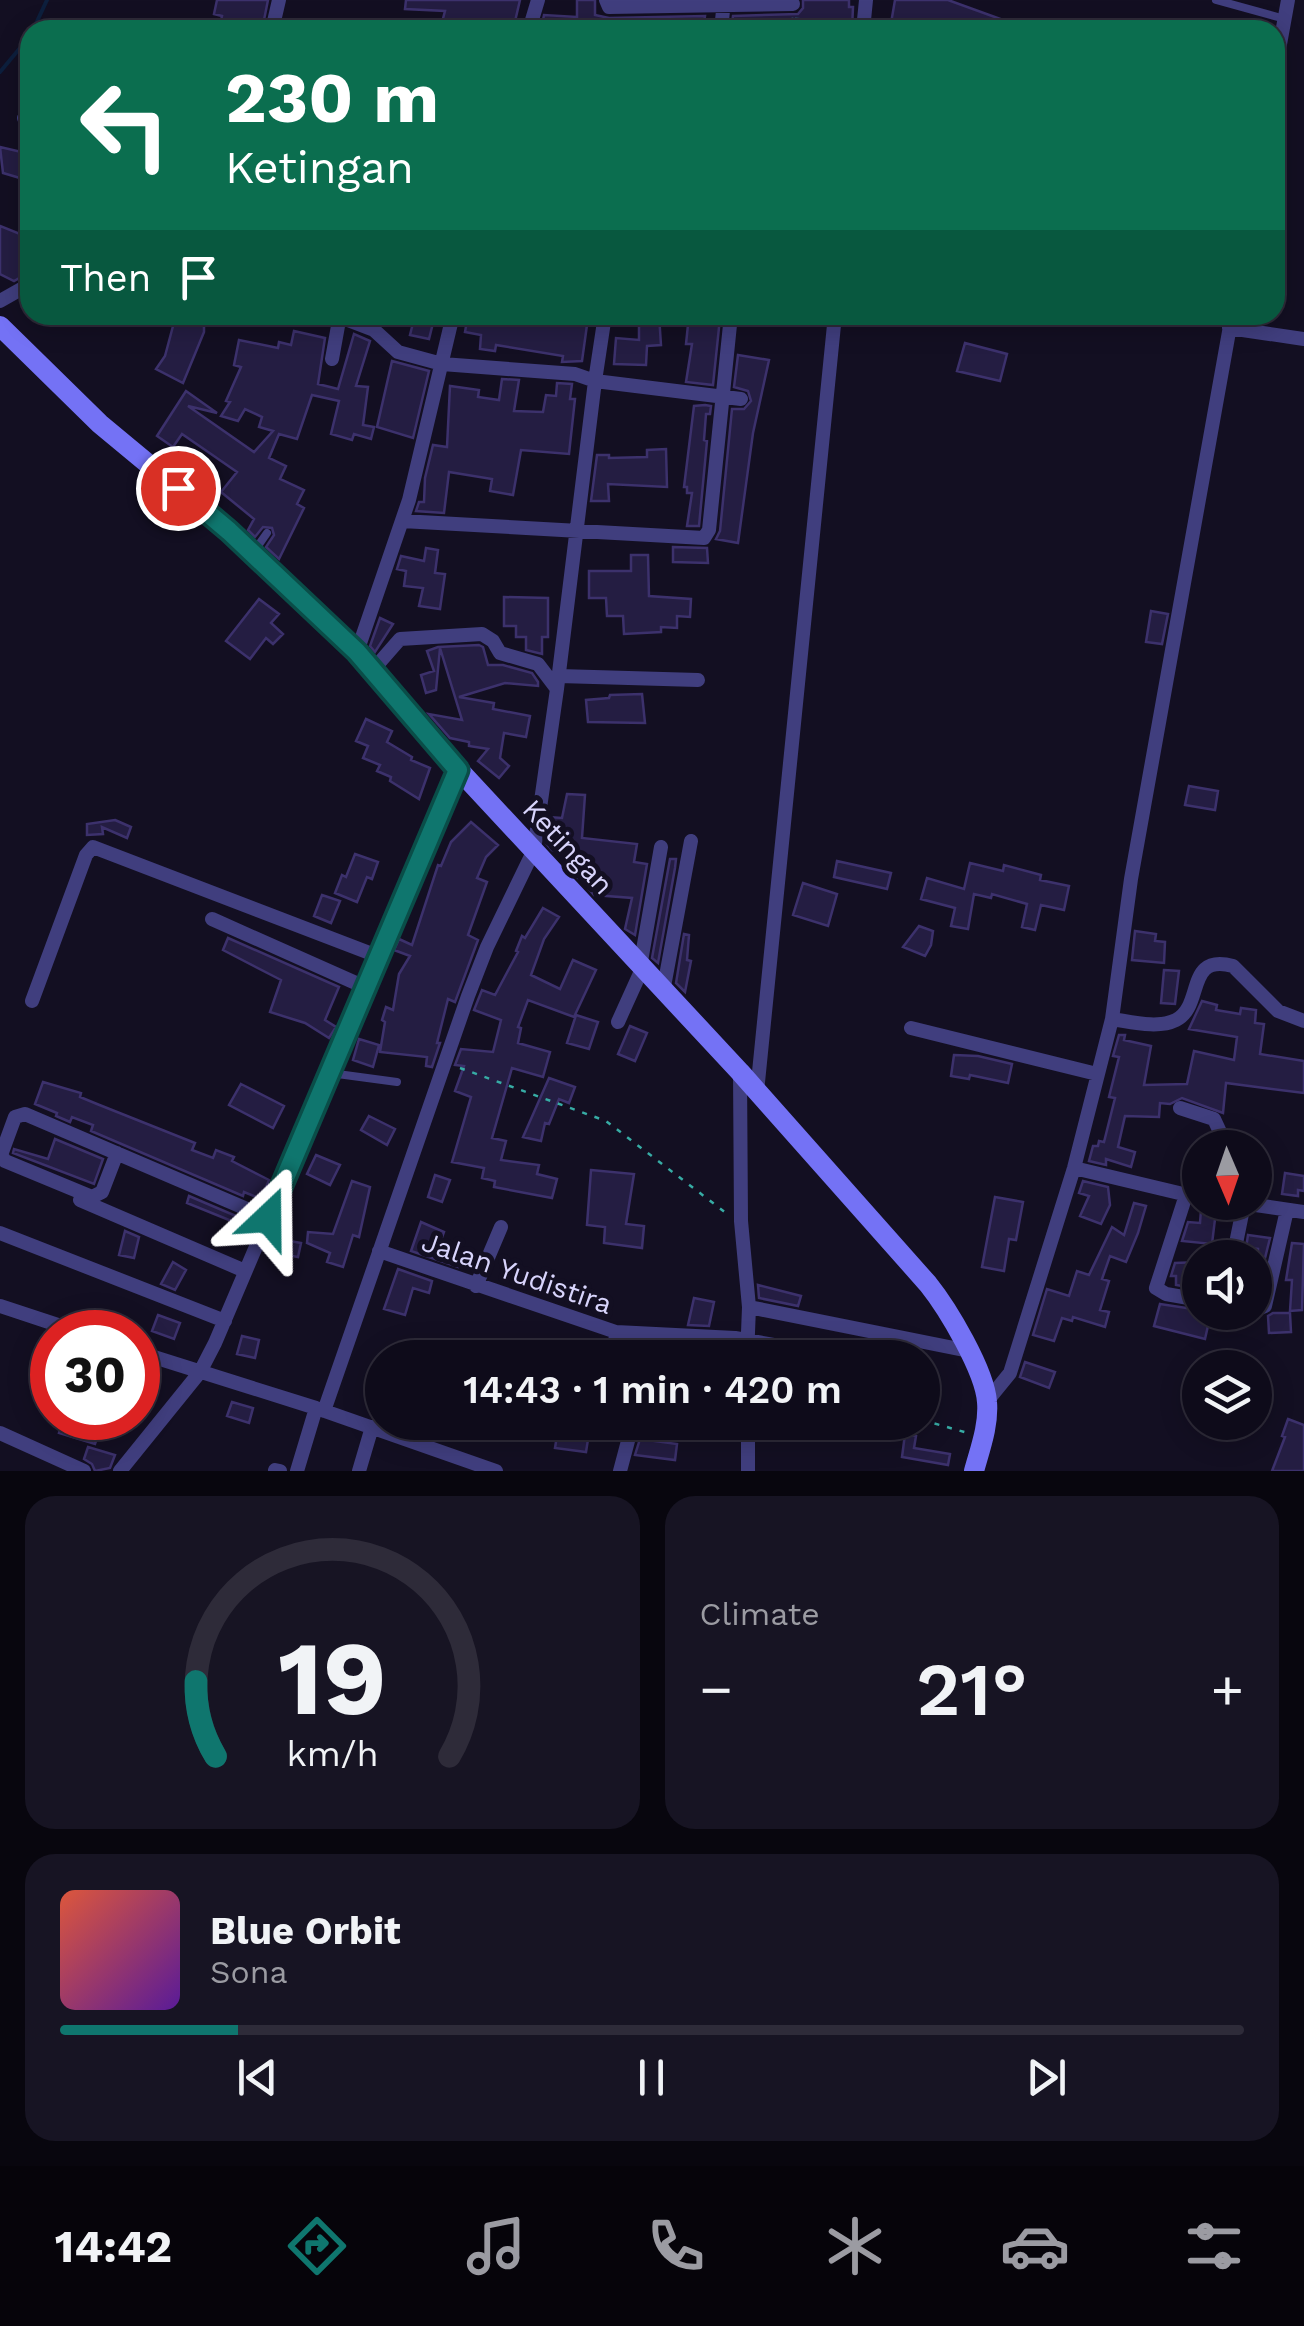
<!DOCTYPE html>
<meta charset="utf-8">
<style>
:root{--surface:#0e0b1a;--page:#171423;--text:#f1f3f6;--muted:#9b9ba2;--line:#2e2b39;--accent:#0f766e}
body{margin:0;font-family:"Work Sans",sans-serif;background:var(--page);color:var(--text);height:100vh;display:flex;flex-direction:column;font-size:38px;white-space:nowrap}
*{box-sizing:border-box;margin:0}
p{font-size:32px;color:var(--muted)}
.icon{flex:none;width:55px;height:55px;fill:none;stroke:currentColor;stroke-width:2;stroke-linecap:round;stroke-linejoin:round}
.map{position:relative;height:1471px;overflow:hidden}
.drawer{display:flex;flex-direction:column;gap:25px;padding:25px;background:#08060e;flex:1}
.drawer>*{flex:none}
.top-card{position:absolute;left:20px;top:20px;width:1265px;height:305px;border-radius:30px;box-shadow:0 5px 25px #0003,0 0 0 2px var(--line);background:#0b6e4f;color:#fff;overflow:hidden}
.needle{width:65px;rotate:178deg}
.fabs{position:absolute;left:1182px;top:1130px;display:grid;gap:20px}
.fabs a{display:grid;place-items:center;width:90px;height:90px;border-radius:50%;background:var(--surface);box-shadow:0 5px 25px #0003,0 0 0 2px var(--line);font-size:50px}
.speed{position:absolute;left:30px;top:1310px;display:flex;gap:20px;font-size:50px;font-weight:700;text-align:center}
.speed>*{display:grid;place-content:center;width:130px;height:130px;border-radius:50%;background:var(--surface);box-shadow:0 5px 25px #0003,0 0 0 2px var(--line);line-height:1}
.speed .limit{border:15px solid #d22;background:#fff;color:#111}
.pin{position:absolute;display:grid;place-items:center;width:85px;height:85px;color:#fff;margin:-42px;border:5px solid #fff;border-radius:50%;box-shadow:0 2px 10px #0007}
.me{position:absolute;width:110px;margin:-55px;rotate:23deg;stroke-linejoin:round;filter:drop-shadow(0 0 8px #0008)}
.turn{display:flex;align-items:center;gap:35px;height:210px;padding:0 40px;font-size:45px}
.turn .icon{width:130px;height:130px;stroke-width:2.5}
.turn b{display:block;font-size:70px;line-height:85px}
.then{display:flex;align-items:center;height:95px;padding:0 40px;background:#0003;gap:20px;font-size:38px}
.big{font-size:75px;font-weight:600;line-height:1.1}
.drawer .card{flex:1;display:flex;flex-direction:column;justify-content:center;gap:15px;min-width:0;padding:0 35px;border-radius:30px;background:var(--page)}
.drawer .dial{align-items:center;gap:0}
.dial svg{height:260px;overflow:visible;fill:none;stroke:var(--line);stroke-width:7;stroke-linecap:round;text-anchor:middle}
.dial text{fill:var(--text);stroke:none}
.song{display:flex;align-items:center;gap:30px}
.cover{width:120px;height:120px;border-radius:15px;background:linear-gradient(135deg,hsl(10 70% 55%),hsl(270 70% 35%))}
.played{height:10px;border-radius:5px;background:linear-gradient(90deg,var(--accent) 15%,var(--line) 15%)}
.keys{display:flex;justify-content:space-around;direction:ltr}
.heat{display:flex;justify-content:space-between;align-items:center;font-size:55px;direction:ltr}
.drawer .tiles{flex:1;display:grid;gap:25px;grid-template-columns:1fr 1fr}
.card:last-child{grid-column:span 2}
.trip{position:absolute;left:365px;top:1340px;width:575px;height:100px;border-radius:50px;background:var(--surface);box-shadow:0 5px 25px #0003,0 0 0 2px var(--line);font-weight:600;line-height:100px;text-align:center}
.tab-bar{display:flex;height:160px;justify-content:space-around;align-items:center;background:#06040a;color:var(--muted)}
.tab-bar .icon{width:70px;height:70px}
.tab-bar .active{color:var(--accent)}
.tab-bar b{font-size:45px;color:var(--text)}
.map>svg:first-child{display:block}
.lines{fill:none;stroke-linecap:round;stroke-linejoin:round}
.stream{stroke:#0d1f3d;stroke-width:4}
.building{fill:#241d42;stroke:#3c316c;stroke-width:2.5}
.path{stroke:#37aca5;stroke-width:2.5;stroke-dasharray:5 8;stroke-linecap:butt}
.lane{stroke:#403e7e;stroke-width:8}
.street{stroke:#403e7e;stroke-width:14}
.secondary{stroke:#7472f5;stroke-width:20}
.route-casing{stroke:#0a4d48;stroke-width:25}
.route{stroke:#0f766e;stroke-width:18}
.labels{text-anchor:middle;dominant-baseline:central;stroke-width:10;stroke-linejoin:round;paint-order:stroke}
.street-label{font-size:28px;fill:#d8d4fc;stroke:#130f22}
</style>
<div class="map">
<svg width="1304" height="1471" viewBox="0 0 1304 1471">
<rect width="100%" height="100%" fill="#130f22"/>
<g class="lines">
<path class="stream" d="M33 30 47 0
M0 72 30 36"/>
</g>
<path class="building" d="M217 0H268L262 30H219L222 16 214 14Z
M406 0H520L513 30H480L463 26 462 30H440L445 11 405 9Z
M577 0H595V15L609 18 705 16 703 30H663V24L641 23V30H541L544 15 577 17Z
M803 0H849V7H853L852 30H737L738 23H732L733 16 798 14 803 8Z
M895 0H948L1031 30 890 29Z
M0 147 30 154V181L3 173Z
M0 226 30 238 21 266 25 268 21 277 14 281 0 274Z
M176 315 204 320V332L183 383 156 369 165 356Z
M415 315H435L429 339 410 335Z
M468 315H562L561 322 587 325 582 361 562 362 563 356 496 345 495 351 480 349 481 335 465 332Z
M639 315H659L661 345 647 346 646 365 614 364 616 338 639 340Z
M689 315 720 318 713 385 686 382 692 344H686Z
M294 331 325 338 318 384 338 389 354 334 370 341 356 386 368 387 363 425 374 427 371 439 354 434 352 440 331 434 339 401 312 395 297 439 279 434 269 458 286 466 280 479 304 490 297 504 304 508 279 559 266 547 274 535 272 528 263 527 255 537 248 530 254 519 221 492 237 472 182 434 173 447 157 436 186 391 217 413 188 406 254 452 273 431 259 427 262 417 245 409 238 421 221 416 230 402 226 401 241 367 234 365 239 340 278 348 279 342 291 345Z
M965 343 1007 354 1000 381 957 371Z
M738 355 769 360 753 433 738 543 716 539 720 531 732 409H744L751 401 748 391 734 387Z
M392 361 429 371 413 438 377 427Z
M502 379 519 380 514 411 543 412 546 395 556 396 557 383 572 384 570 399H575L569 454 521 450 513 495 490 491 492 479 449 472 444 513 416 511 419 502H424L425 478 433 445 447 447 450 386 479 390 478 397 499 400Z
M705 405 711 406 710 414H706L704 440 707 441 699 526H687L692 493H687V487H684L694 406Z
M666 449 667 487 608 484 609 501H591L597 455H609V458L647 457V450Z
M673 547 707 548 708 563 673 562Z
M426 548 438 550 435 573 445 574 440 609 419 606 423 588 404 586 406 571 397 569 401 556 424 561Z
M631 555H648L649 596 691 599 690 617 677 616V628L661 627V632L624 634 623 616H607L606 598H589V571H631Z
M504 597 548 598V637H542V654L526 650V637H516V626H504Z
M259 599 279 614 271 623 283 634 273 644 266 638 250 659 226 641Z
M1151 611 1168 614 1162 644 1146 642Z
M380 618 393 624 375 652 370 646Z
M479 645 483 647 488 665H503L532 673 538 682V686L505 683 459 697 494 703 493 709 530 716 526 737 504 733 500 758 509 766 499 778 478 761 488 749 469 746V742L450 738 429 714 462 720 440 648 436 690 426 693 421 675 434 671 427 651 438 647Z
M642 694 645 723 588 722 586 700 609 698 610 695Z
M366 719 392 731 387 742 412 757 411 760 430 768 419 799 390 781 391 777 377 771 380 765 363 758 368 746 356 741Z
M1189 786 1218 791 1215 810 1185 805Z
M567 794 585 795 582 838 637 844 634 862 647 864 635 935 625 929 632 898 594 895 589 889V880L578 878 580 854 552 850 546 843 549 817 562 818Z
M115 820 131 827 127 838 102 827 103 834 87 835V824Z
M471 822 498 845 486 857 477 878 487 882 468 935 478 940 455 1002 448 999 437 1043H440L432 1067 426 1066 427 1057 380 1052 385 1022 382 1020 386 1007 393 1010 399 974 410 956 394 950 399 939 412 945 438 865 441 866 451 842Z
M355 854 378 862 372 879 367 877 357 902 335 893 342 875 346 877Z
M670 859H676L675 868 658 963 652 958Z
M837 861 891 873 887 889 834 877Z
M970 863 1003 871 1004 865 1041 875 1040 880 1069 886 1064 910 1041 905 1035 930 1022 927 1027 904 992 894 991 898 974 894 968 929 951 926 955 908 921 899 927 878 964 889Z
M803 883 837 894 828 926 793 915Z
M322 895 340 901 331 923 314 916Z
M543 908 559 917 544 939 531 975 560 989 573 960 596 970 574 1017 528 1000 518 1027 521 1028 518 1043 550 1052 543 1077 512 1068 492 1138 506 1141 501 1160 539 1165 537 1174 557 1179 552 1198 494 1187 495 1181 482 1178 484 1168 452 1162 471 1097 455 1091 464 1066 455 1065 461 1049 493 1052 501 1020 474 1010 482 990 495 995 518 952 516 951 522 936 525 938Z
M919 926 933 931 931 945 925 956 903 947Z
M1135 931 1156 934 1155 941 1165 942 1164 963 1132 960Z
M684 934 689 935 687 960 691 961 685 992 676 983Z
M228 938 339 987 325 1020 336 1027 329 1038 305 1023 270 1012 281 980 223 950Z
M1164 970 1179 971 1175 1004 1161 1003Z
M1202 1001 1217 1005 1216 1010 1240 1014 1241 1008 1256 1010 1255 1023 1264 1024 1260 1054 1304 1061V1093L1226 1083 1223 1113 1182 1098 1170 1104 1160 1103 1159 1117 1125 1116 1118 1147 1135 1152 1131 1167 1106 1159V1165L1089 1161 1093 1146H1098L1099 1141 1104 1142 1115 1098 1109 1097 1119 1057 1113 1056 1119 1035H1125L1124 1040 1151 1046 1144 1085 1187 1084 1194 1051 1234 1060 1237 1037 1189 1029Z
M576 1015 598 1022 589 1049 567 1043Z
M630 1026 647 1033 635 1061 618 1054Z
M359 1039 379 1045 373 1067 353 1060Z
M954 1055 978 1056 1012 1064 1008 1083 970 1075 969 1079 951 1076Z
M549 1078 575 1087 569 1103 559 1099 549 1124 545 1123 541 1141 523 1137Z
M43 1082 81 1093 80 1097 97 1104 195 1143 192 1150 213 1158 216 1150 234 1157 232 1161 269 1180 261 1199 244 1192 243 1196 91 1131 93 1125 72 1117 70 1122 56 1116 57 1113 35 1104Z
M241 1084 284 1106 273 1128 229 1105Z
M369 1116 395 1129 387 1145 361 1130Z
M55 1139 103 1159 94 1184 13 1153 14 1149 48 1159Z
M316 1155 340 1165 330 1185 307 1174Z
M591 1170 634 1174 626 1224 644 1226 642 1248 604 1243 605 1227 587 1225Z
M1285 1173 1304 1176V1191L1298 1190V1196L1282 1194Z
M435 1175 450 1180 442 1202 428 1197Z
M352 1181 370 1187 359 1237 353 1235 343 1267 327 1262 330 1253 307 1243 308 1232 333 1234Z
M1083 1181 1108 1187 1110 1205 1101 1224 1080 1216 1089 1196 1079 1193Z
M189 1196 236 1216 234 1222 187 1203Z
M995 1197 1023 1202 1016 1240 1009 1239 1004 1271 982 1267Z
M1134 1203 1146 1206 1138 1233 1126 1262 1110 1256 1102 1279 1109 1281 1100 1310 1109 1312 1105 1327 1073 1317 1072 1321 1062 1318 1054 1341 1033 1335 1047 1289 1069 1296 1077 1271 1089 1275 1112 1227 1124 1235Z
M1201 1210 1216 1211 1212 1244 1182 1241 1188 1222 1200 1223Z
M421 1222 444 1232 441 1240 465 1249 458 1267 411 1251Z
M125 1231 139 1237 134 1258 119 1255Z
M1248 1235 1270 1238 1261 1274 1257 1273 1258 1249 1246 1248Z
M279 1239 301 1243 298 1257 276 1253Z
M1292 1243 1304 1244 1302 1310 1290 1311 1292 1280H1286Z
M173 1262 186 1270 175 1290 161 1284Z
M1200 1262V1289L1176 1285V1276H1171L1175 1263Z
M398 1269 432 1281 429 1293 413 1288 405 1315 384 1309Z
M758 1285 801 1296 798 1306 759 1298Z
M694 1298 714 1302 709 1326 688 1325Z
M1160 1304 1200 1310V1314L1210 1317 1205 1339 1154 1326Z
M1273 1313H1290L1291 1332 1269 1333 1268 1316Z
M158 1315 180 1323 174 1339 152 1331Z
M242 1336 259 1340 255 1358 237 1354Z
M1025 1362 1055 1372 1049 1388 1020 1377Z
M232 1402 253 1408 249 1423 227 1416Z
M64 1418 100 1429 95 1444 59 1433Z
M1288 1419 1304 1425V1471H1272L1285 1437 1282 1436Z
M558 1429 589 1433 586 1452 555 1448Z
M905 1434 916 1436 914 1448 950 1454 948 1465 902 1457Z
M640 1439 677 1444 675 1460 635 1455Z
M88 1447 115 1455 110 1468 95 1471 92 1464 84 1459Z"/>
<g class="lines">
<path class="path" d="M795 19 847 22
M791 30 792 17
M460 1068 606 1121 726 1213
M922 1420 968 1433"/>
<path class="lane" d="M1216 0 1285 19
M253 553 267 533
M330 1073 397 1082"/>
<path class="street" d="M606 0 609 7 793 4
M272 30 279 0
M529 30 538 0
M721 30 724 1
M863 30 866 0
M1275 72 1288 0
M24 118 30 120
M0 301 30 284
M605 315 595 381 741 399
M1229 328 1304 339
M332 359 340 315
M402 521 704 538 709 530 731 315
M357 652 409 500 453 315
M372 671 400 639 482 634 493 641 500 653 538 664 557 689
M559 676 698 680
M212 919 367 988
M640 967 661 847
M663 992 691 841
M32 1001 86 855 93 847 380 957
M1112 1019C1132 1022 1158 1029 1176 1020 1204 1006 1185 953 1233 966L1278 1011 1304 1021
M618 1022 642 969
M911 1028 1097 1074
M740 1072 741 1221 749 1307 747 1358
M757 1092 835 315
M1180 1108 1214 1119 1220 1132 1216 1148
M117 1153 102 1192 92 1197 5 1161 1 1155 15 1117 25 1114 268 1218
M1074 1168 1200 1198
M1186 1195 1156 1288 1166 1294 1200 1300
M80 1200 245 1271
M1235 1202 1304 1212
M0 1233 225 1321
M379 1251 616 1332 735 1338 819 1353
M1233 1258 1244 1204
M476 1286 501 1227
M0 1306 79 1332
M749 1307 969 1351
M1255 1310 1265 1306 1287 1210
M138 1352 316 1408 496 1471
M614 1358 616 1332
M988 1400 1010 1373 1074 1168 1112 1019 1131 879 1232 315
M324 1411 468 996 487 947 534 850 557 689 595 381 575 374 442 364 398 352 374 330 340 317
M748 1422V1471
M0 1433 84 1471
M275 1470 280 1471
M120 1471 200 1372 215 1343 459 770
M297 1471 316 1408
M359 1471 372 1427
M620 1471 633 1422"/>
<path class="secondary" d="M0 326 100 424 229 531 357 652 459 770 740 1072 928 1284C948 1309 985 1371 987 1402 989 1425 980 1449 974 1471"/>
</g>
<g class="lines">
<defs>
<path id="route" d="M178 488 229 531 357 652 458 770 268 1218"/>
</defs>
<use href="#route" class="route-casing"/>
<use href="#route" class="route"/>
</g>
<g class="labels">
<g class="street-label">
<text transform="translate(568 847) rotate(47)">Ketingan</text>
<text transform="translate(517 1273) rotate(19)">Jalan Yudistira</text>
</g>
</g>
</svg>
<div class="fabs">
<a><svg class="needle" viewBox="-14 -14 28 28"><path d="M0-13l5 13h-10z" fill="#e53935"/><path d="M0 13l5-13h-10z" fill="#9b9ba2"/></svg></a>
<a><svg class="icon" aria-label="sound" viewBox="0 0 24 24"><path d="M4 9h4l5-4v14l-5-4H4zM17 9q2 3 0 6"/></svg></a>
<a><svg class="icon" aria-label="layers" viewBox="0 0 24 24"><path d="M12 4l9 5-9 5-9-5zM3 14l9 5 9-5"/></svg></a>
</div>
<div class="speed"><div class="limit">30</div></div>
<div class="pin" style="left:178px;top:488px;background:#d93025"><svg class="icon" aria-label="arrive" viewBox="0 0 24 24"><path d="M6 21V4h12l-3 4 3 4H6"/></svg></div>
<svg class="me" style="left:268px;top:1218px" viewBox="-20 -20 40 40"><path d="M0-17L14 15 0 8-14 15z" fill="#0f766e" stroke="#fff" stroke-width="4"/></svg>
<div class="trip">14:43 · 1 min · 420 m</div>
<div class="top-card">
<div class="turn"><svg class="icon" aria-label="left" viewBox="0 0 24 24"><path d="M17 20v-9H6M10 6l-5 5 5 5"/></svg><div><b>230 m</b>Ketingan</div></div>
<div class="then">Then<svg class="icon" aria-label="arrive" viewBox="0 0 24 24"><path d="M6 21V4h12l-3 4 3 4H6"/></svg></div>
</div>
</div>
<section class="drawer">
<div class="tiles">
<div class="card dial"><svg viewBox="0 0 100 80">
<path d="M14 69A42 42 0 1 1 86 69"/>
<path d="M14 69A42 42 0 0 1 8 46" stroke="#0f766e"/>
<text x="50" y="56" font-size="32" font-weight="700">19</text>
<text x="50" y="72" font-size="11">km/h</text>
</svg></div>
<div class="card"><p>Climate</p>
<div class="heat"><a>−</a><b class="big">21°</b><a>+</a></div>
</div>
<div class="card">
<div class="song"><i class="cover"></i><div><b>Blue Orbit</b><p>Sona</p></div></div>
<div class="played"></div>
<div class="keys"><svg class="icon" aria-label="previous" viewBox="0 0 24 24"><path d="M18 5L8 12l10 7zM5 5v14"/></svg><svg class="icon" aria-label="pause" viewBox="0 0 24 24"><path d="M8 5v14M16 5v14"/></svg><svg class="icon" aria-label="next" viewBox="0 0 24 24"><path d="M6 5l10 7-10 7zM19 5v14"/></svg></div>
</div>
</div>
</section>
<nav class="tab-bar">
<b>14:42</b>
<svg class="icon active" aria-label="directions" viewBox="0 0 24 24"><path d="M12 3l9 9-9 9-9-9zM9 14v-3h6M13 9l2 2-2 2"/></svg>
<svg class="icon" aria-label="music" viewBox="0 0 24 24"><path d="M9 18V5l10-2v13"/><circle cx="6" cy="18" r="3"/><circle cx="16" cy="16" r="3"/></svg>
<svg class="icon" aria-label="phone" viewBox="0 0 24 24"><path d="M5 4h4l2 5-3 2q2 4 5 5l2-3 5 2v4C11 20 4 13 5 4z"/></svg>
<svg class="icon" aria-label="climate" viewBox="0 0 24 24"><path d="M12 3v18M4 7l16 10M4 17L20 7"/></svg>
<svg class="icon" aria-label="car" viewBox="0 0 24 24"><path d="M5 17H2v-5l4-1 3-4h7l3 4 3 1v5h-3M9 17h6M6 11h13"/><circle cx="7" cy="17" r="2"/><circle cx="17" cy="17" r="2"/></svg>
<svg class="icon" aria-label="filters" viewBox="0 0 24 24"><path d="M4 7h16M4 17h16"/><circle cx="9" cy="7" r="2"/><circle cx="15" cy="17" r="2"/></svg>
</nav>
